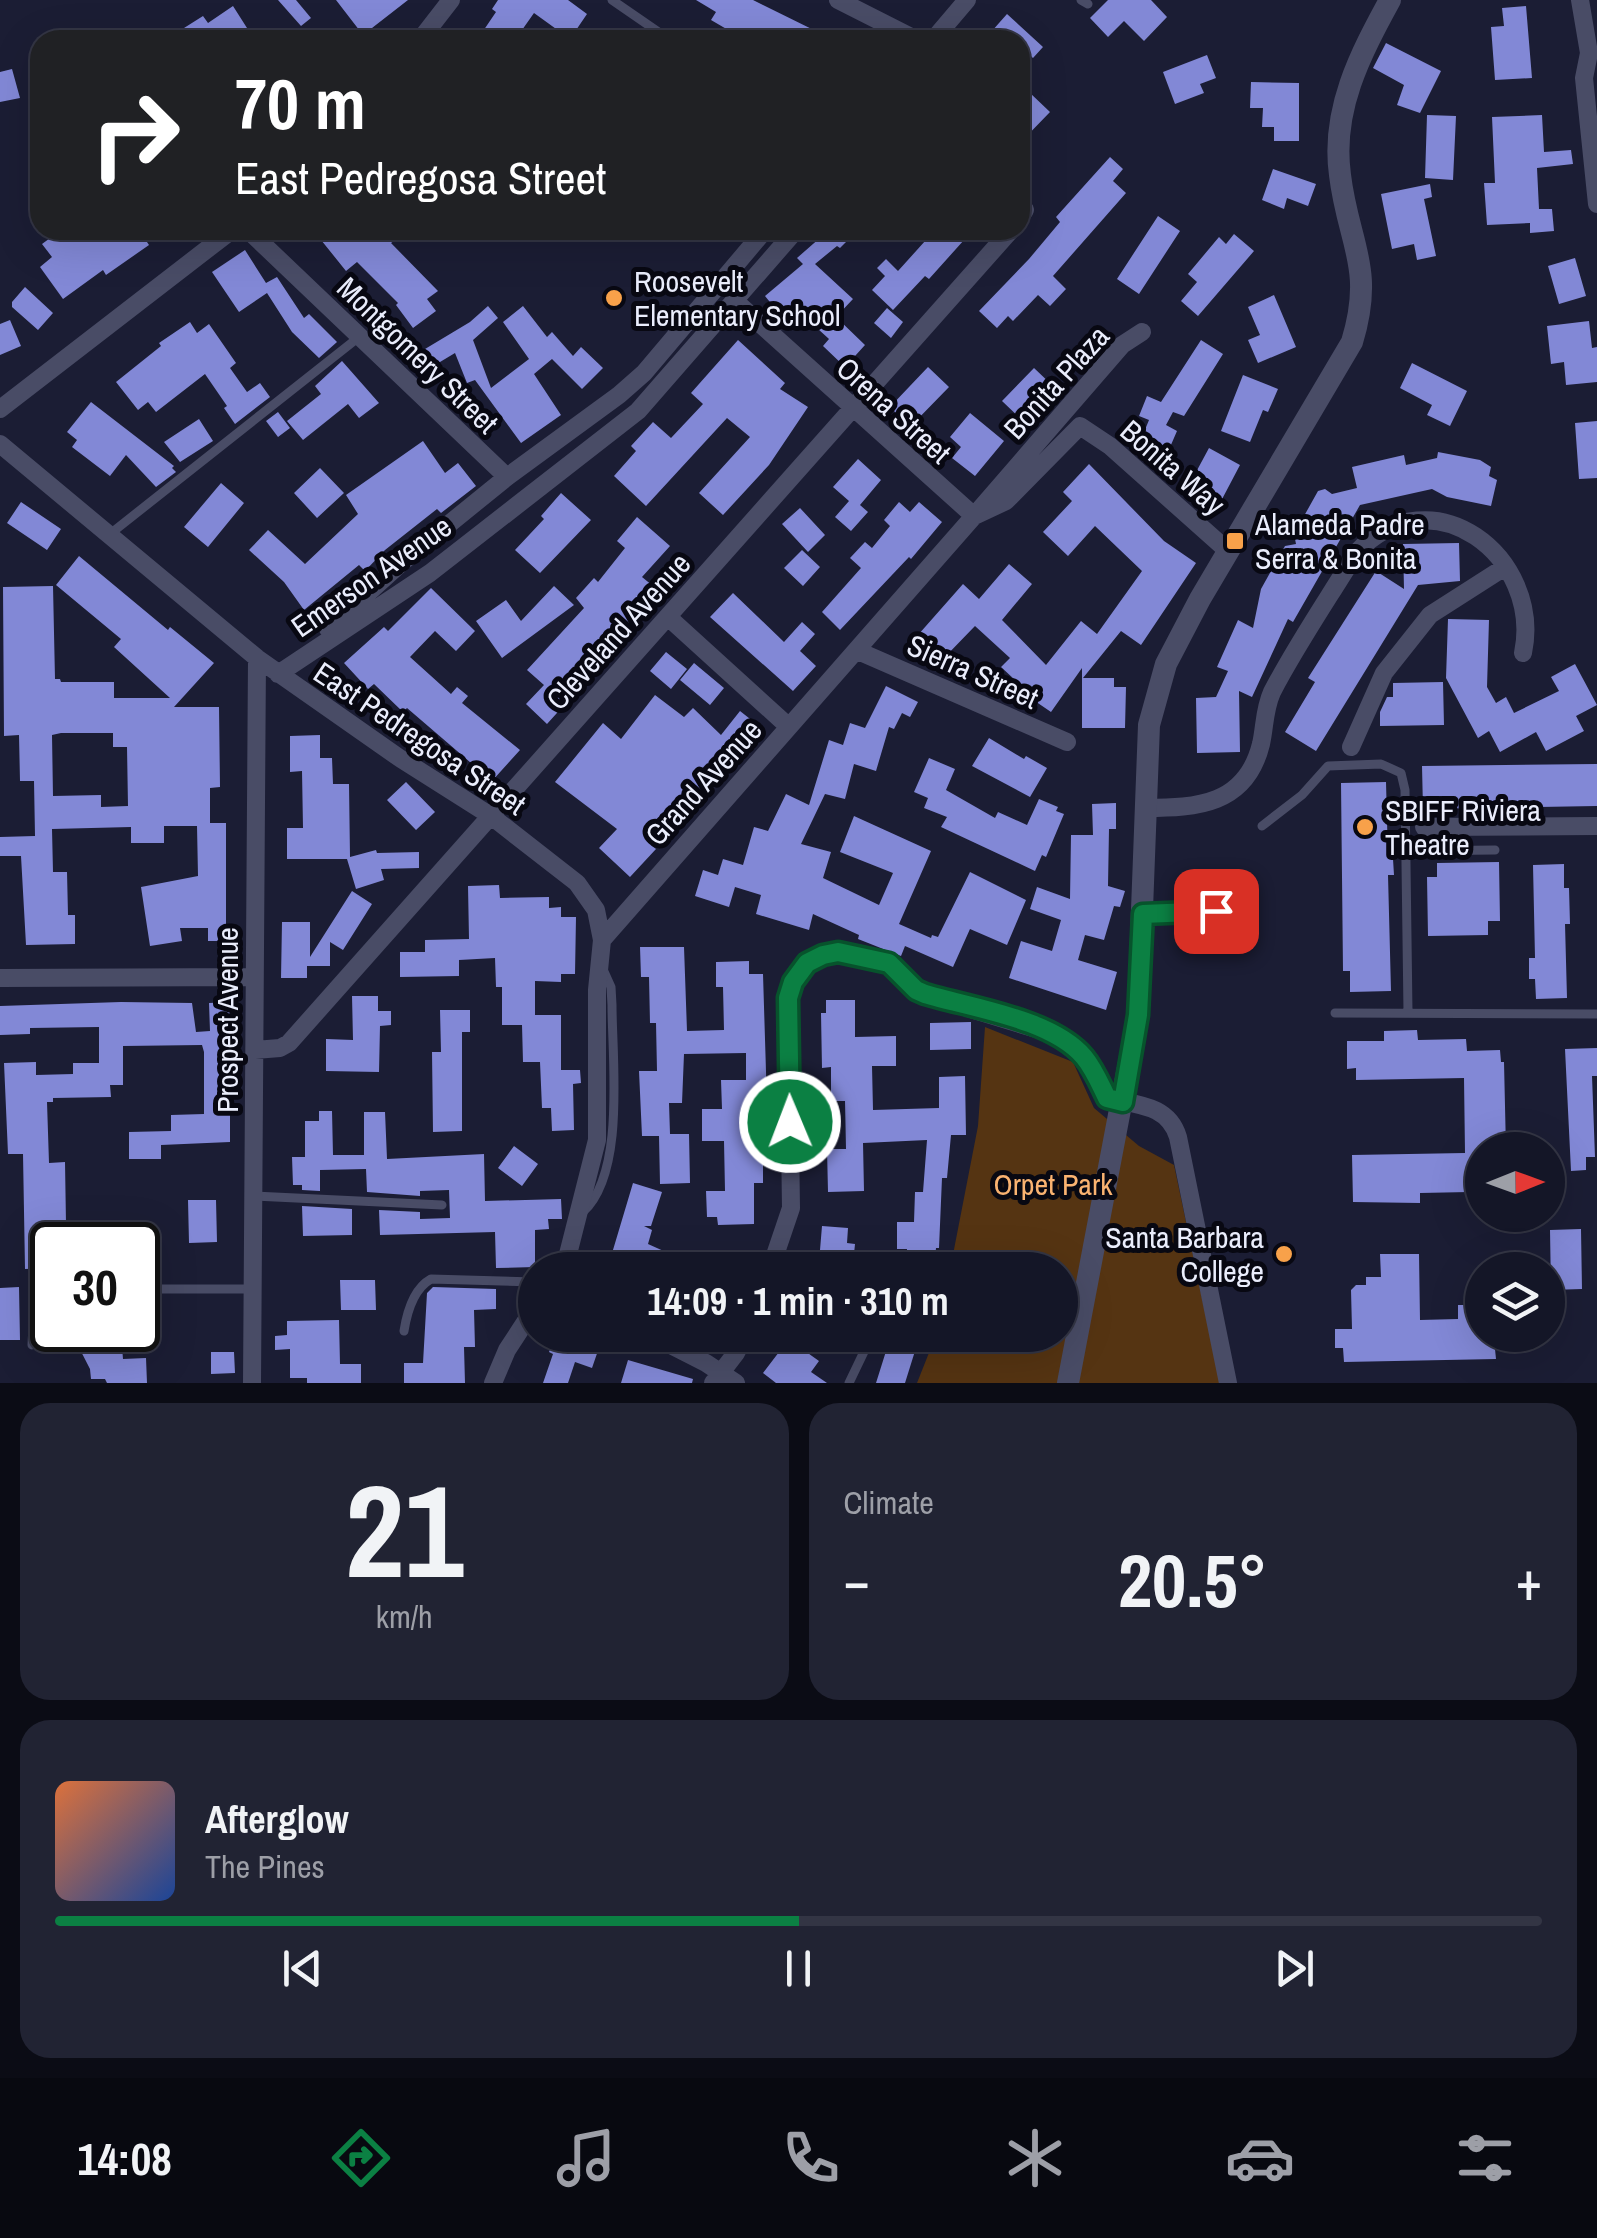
<!DOCTYPE html>
<meta charset="utf-8">
<style>
:root{--surface:#141627;--page:#212333;--text:#f1f3f6;--muted:#9d9fa7;--line:#333544;--accent:#0b8043}
body{margin:0;font-family:"Archivo Narrow",sans-serif;background:var(--page);color:var(--text);height:100vh;display:flex;flex-direction:column;font-size:38px;white-space:nowrap}
*{box-sizing:border-box;margin:0}
p{font-size:32px;color:var(--muted)}
.icon{flex:none;width:55px;height:55px;fill:none;stroke:currentColor;stroke-width:2;stroke-linecap:round;stroke-linejoin:round}
.map{position:relative;height:1383px;overflow:hidden}
.drawer{display:flex;flex-direction:column;gap:20px;padding:20px;background:#0b0c15;flex:1}
.drawer>*{flex:none}
.hud{position:absolute;left:30px;top:30px;width:1000px;height:210px;border-radius:30px;box-shadow:0 10px 40px #0002,0 0 0 2px var(--line);background:#202124;color:#fff;overflow:hidden}
.needle{width:65px;rotate:89deg}
.fabs{position:absolute;left:1465px;top:1132px;display:grid;gap:20px}
.fabs a{display:grid;place-items:center;width:100px;height:100px;border-radius:50%;background:var(--surface);box-shadow:0 10px 40px #0002,0 0 0 2px var(--line);font-size:50px}
.speed{position:absolute;left:30px;top:1222px;display:flex;gap:20px;font-size:50px;font-weight:700;text-align:center}
.speed>*{display:grid;place-content:center;width:130px;height:130px;border-radius:50%;background:var(--surface);box-shadow:0 10px 40px #0002,0 0 0 2px var(--line);line-height:1}
.speed .limit{border:5px solid #111;border-radius:15px;background:#fff;color:#111}
.pin{position:absolute;display:grid;place-items:center;width:85px;height:85px;color:#fff;margin:-42px;border-radius:20px;box-shadow:0 5px 15px #0006}
.me{position:absolute;width:110px;margin:-55px;rotate:359deg;stroke-linejoin:round;filter:drop-shadow(0 0 8px #0008)}
.turn{display:flex;align-items:center;gap:35px;height:210px;padding:0 40px;font-size:45px}
.turn .icon{width:130px;height:130px;stroke-width:2.5}
.turn b{display:block;font-size:70px;line-height:85px}
.big{font-size:75px;font-weight:700;line-height:1.1}
.drawer .card{flex:1;display:flex;flex-direction:column;justify-content:center;gap:15px;min-width:0;padding:0 35px;border-radius:30px;background:var(--page)}
.drawer .dial{align-items:center;gap:0}
.dial b{font-size:130px;line-height:1}
.song{display:flex;align-items:center;gap:30px}
.cover{width:120px;height:120px;border-radius:15px;background:linear-gradient(135deg,hsl(20 70% 55%),hsl(220 70% 35%))}
.played{height:10px;border-radius:5px;background:linear-gradient(90deg,var(--accent) 50%,var(--line) 50%)}
.keys{display:flex;justify-content:space-around;direction:ltr}
.heat{display:flex;justify-content:space-between;align-items:center;font-size:55px;direction:ltr}
.drawer .tiles{flex:1;display:grid;gap:20px;grid-template-columns:1fr 1fr}
.card:last-child{grid-column:span 2}
.trip{position:absolute;left:518px;top:1252px;width:560px;height:100px;border-radius:50px;background:var(--surface);box-shadow:0 10px 40px #0002,0 0 0 2px var(--line);font-weight:700;line-height:100px;text-align:center}
.menu{display:flex;height:160px;justify-content:space-around;align-items:center;background:#080910;color:var(--muted)}
.menu .icon{width:70px;height:70px}
.menu .on{color:var(--accent)}
.menu b{font-size:45px;color:var(--text)}
.map>svg:first-child{display:block}
.green{fill:#553412}
.building{fill:#8288d6;fill-rule:evenodd}
.lines{fill:none;stroke-linecap:round;stroke-linejoin:round}
.service{stroke:#494c66;stroke-width:9}
.minor{stroke:#494c66;stroke-width:18}
.tertiary{stroke:#494c66;stroke-width:22}
.route-casing{stroke:#07532c;stroke-width:25}
.route{stroke:#0b8043;stroke-width:18}
.poi-dot{fill:#f8a14a;stroke:#080812;stroke-width:4}
.labels{text-anchor:middle;dominant-baseline:central;stroke-width:10;stroke-linejoin:round;paint-order:stroke}
.poi-label{font-size:30px;fill:#eaedfc;stroke:#080812;text-anchor:start}
.street-label{font-size:30px;fill:#eaedfc;stroke:#080812}
.park-label{font-size:30px;fill:#fab371;stroke:#080812}
</style>
<div class="map">
<svg width="1597" height="1383" viewBox="0 0 1597 1383">
<rect width="100%" height="100%" fill="#1b1d34"/>
<path class="green" d="M985 1027 1073 1062 1094 1108 1139 1146 1174 1165 1220 1383H917L936 1335H1060V1270H950L978 1126Z"/>
<path class="building" d="M278 0H296L311 18 301 26Z
M336 0H408L363 35Z
M498 0H568L587 14 570 39 534 13 515 40H477L496 12 492 9Z
M696 0H753L834 40H760L738 30 735 34 711 20 716 12Z
M1108 0H1151L1167 17 1144 41 1124 21 1108 37 1090 18Z
M233 6 247 28 228 40H165L203 16 208 23Z
M1526 6 1532 78 1495 80 1491 27 1504 26 1502 8Z
M1007 14 1043 47 1033 58 1020 46V40H984Z
M1386 43 1441 71 1420 113 1397 105 1404 85 1373 68Z
M1207 55 1216 78 1200 84 1204 93 1175 104 1163 72Z
M12 69 20 98 0 102V72Z
M1251 82 1299 83V141H1274V127H1262L1263 108H1250Z
M1029 92 1050 112 1020 143V102Z
M1427 115 1456 116 1453 180 1425 178Z
M1542 115 1544 152 1571 150 1573 164 1537 168 1539 209H1552L1554 231 1530 233V223L1487 225 1484 183H1495L1492 117Z
M1110 157 1123 169 1113 181 1126 193 1053 276 1066 289 1050 306 1038 295 1013 321 1008 316 997 328 979 311 1029 259 1060 222 1056 217Z
M1273 169 1316 184 1308 206 1287 198 1284 209 1262 200Z
M1430 184 1432 197 1424 199 1436 256 1417 260 1414 244 1392 249 1381 194Z
M1158 216 1180 231 1139 294 1117 279Z
M61 230H139L149 245 106 275 103 270 63 299 40 267 52 257 42 244Z
M313 230H409L391 243 438 291 427 299 436 311 413 328 396 305 398 303 357 262 346 271Z
M829 230H858L840 248 837 246 815 264 853 299 836 317 865 345 845 367 823 346 829 339 794 307 782 317 765 296 803 264 797 258Z
M935 230H973L929 279 925 276 893 310 872 290 885 276 877 268 886 259 898 271Z
M1234 234 1254 251 1198 316 1181 301 1197 282 1188 274 1219 237 1226 244Z
M245 250 266 283 277 277 304 318 309 314 337 342 319 358 292 332 267 293 239 312 212 272Z
M1575 258 1586 296 1559 304 1548 266Z
M25 287 53 313 38 330 12 307V302Z
M1274 295 1296 347 1258 363 1248 340 1260 335 1248 307Z
M488 306 498 318 473 340 491 388 529 359 503 322 523 306 547 337 552 332 573 356 581 347 603 368 582 389 552 359 534 374 561 415 521 443 475 380 467 383 455 353 435 365 425 349 470 322Z
M887 308 903 322 891 338 874 323Z
M10 320 21 346 0 355V324Z
M1589 321 1592 348 1597 347V382L1566 385 1564 362 1551 364 1547 326Z
M190 322 197 333 209 324 236 363 230 368 247 392 260 383 270 397 235 424 224 408 227 406 205 374 156 412 148 402 138 410 116 382 161 346 159 343Z
M738 340 785 383 780 389 808 407 769 465 723 515 699 493 750 437 727 418 646 506 614 476 636 451 631 446 653 422 671 438 703 404 691 393Z
M1201 340 1223 354 1184 416 1173 412 1166 425 1177 431 1164 461 1137 449 1149 420 1139 416 1147 396 1161 402Z
M342 361 379 403 359 418 348 404 303 440 287 421 321 394 315 386Z
M1412 363 1467 391 1450 426 1427 415 1432 405 1400 388Z
M928 367 949 387 910 427 890 407Z
M1034 368 1054 387 1022 420 1002 401Z
M1243 375 1278 389 1268 412 1263 410 1250 442 1221 431Z
M91 402 174 466 172 468 176 472 156 487 126 455 110 476 72 447 77 440 67 432Z
M278 412 290 428 278 437 266 421Z
M970 413 1004 441 975 476 952 458 961 447 950 437Z
M199 419 213 441 180 462 164 442Z
M1597 421V478L1579 479 1575 423Z
M423 441 445 473 458 463 476 486 441 513 437 509 385 550 365 571 359 565 304 610 284 582 249 550 268 530 305 564 358 514 346 495Z
M1209 448 1240 465 1220 503 1196 490 1203 478 1195 474Z
M1438 452 1480 460 1491 467 1489 476 1497 480 1491 506 1447 497 1432 489 1360 505 1293 622 1288 619 1252 697 1239 691 1240 752 1197 753 1196 698 1216 697 1228 671 1217 667 1238 620 1253 628 1261 589 1285 546 1296 544 1294 534 1318 491 1325 489 1332 494 1357 488 1352 467 1404 455 1406 465 1437 458Z
M858 459 881 480 860 505 868 512 851 531 835 517 849 501 833 487Z
M1089 464 1164 541 1196 563 1141 645 1121 631 1083 678H1114V687H1126L1125 728H1082V668L1051 712 1029 697 1031 695 1001 667 1010 658 975 626 943 659 918 635 963 584 979 599 1009 564 1032 584 1002 620 1046 665 1081 621 1097 634 1142 571 1095 526 1068 556 1043 532 1072 501 1063 492Z
M320 468 344 493 317 518 294 493Z
M221 483 244 503 208 547 184 527Z
M561 493 591 520 540 573 515 550 544 519 541 516Z
M21 502 61 529 47 550 7 523Z
M899 502 910 512 919 502 942 522 911 559 909 557 840 630 822 612 861 568 850 558 865 542 872 548 890 526 884 520Z
M800 508 825 535 808 552 782 524Z
M637 517 670 546 642 577 653 586 632 613 635 616 594 661 590 658 565 685 575 693 547 724 526 704 544 685 527 670 584 608 576 598 594 578 598 582 625 548 617 541Z
M1459 543 1460 581 1418 585 1316 751 1285 732 1315 682 1308 678 1376 571 1404 589 1403 544Z
M802 550 820 567 803 586 784 568Z
M79 556 168 630 170 627 214 663 174 707H219L220 787 210 788V823H226V941H208V928H180L182 941 150 946 141 887 198 876 197 826H164V843H131V827L52 829 53 872H67L68 915H75V944L26 945 21 856H0V837L35 836 34 781H20L19 735 4 736 3 587 53 586 55 679H60L61 682H114V698H170L114 647 121 639 56 585ZM61 733H113V747H127L128 806 101 807V795L53 796 52 735Z
M554 586 574 605 502 658 476 621 506 600 521 621Z
M431 588 475 631 456 651 435 631 410 657 451 694 457 687 468 696 462 703 520 750 492 781 407 708 403 712 374 684 368 689 344 663 384 627 388 631Z
M733 593 784 642 802 622 815 634 800 651 816 666 793 691 710 617Z
M1448 619 1489 620 1487 687 1496 703 1506 697 1514 713 1559 691 1551 677 1575 664 1597 705 1576 716 1584 731 1546 751 1536 732 1500 752 1489 731 1478 738 1446 678Z
M666 652 687 669 671 689 650 671Z
M694 663 724 688 710 705 680 680Z
M1443 682 1444 725 1380 726V712L1387 697H1393V683Z
M886 686 918 702 910 717 902 713 894 729 889 727 876 771 854 764 845 799 825 794 801 844 831 852 823 878 879 905 893 873 840 852 854 816 931 851 899 924 931 938 932 935 938 937 970 872 1026 900 1007 945 970 929 953 967 905 946 901 956 858 939 859 935 813 914 809 930 756 914 761 895 735 887 729 907 695 896 703 870 718 875 723 859 743 865 754 827 768 831 786 794 809 805 829 740 843 745 850 723 865 728Z
M655 695 684 717 693 708 721 735 740 711 759 726 651 845 656 849 630 877 599 848 617 829 555 782 603 723 621 739Z
M320 735V758H332L333 784H349L350 857 376 850 377 853 419 852V868L381 869 384 880 356 889 347 859H287V828H303L302 771 290 772V736Z
M989 738 1024 759 1026 756 1047 768 1030 797 972 766Z
M929 758 955 769 946 790 995 818 998 812 1027 825 1039 799 1058 807 1056 811 1064 814 1046 857 1042 855 1035 871 941 827 947 817 924 808 928 798 914 792Z
M1597 764V806L1423 809 1422 766Z
M406 782 435 812 416 830 387 800Z
M1386 782 1388 859H1393L1394 875H1388L1391 991 1350 992V971H1343L1341 783Z
M1116 803V829H1109L1108 886 1125 891 1120 907 1114 906 1104 940 1085 935 1078 960 1117 972 1106 1010 1009 978 1021 941 1052 951 1061 920 1030 909 1037 887 1070 899 1071 835H1093L1092 804Z
M1499 862 1500 921H1488V935L1428 936 1427 877H1437V863Z
M1564 864V888H1569L1570 924H1565L1567 998 1536 999 1535 979H1529V958H1535L1533 865Z
M499 885 500 898 549 897V908L561 907V917H576L575 974H561V982L535 981V1015H561V1070H580L581 1083 573 1084 574 1130 552 1131 551 1108H542L540 1062H523L522 1025H502V987H496L495 958 459 960V976L400 977V952H425V940L469 939 468 886Z
M352 891 372 904 343 950 330 942V966H307V978H281L282 922H310V957Z
M640 947H684L687 1031 724 1030 723 987H716V962L749 961V974H763L767 1104H756L757 1148H763V1183H754V1224L718 1225 717 1217H707L706 1191H725L724 1141H702V1109H722L721 1080H746V1053L684 1054 682 1103H669L670 1134H689L690 1183 660 1184 659 1136H642L639 1071H657L656 1023H650L649 977H641Z
M352 996H378V1011H391V1025L380 1026 379 1072 326 1071V1039L353 1040Z
M826 1000H855V1037L896 1036V1066H872L873 1110 939 1108V1077L965 1076 966 1135H951L947 1178H942L939 1248H936L934 1270H905L907 1249H897V1222H914L915 1192H923L927 1140 863 1143 864 1191 828 1192 827 1149H846L845 1101H831V1067L822 1068 821 1013H826Z
M121 1002 192 1003 196 1032 210 1031 209 1003 230 1002V1142L161 1145V1159H129V1132L171 1131V1115L204 1114V1052L202 1045 123 1046V1085H110L111 1097 53 1098V1102H47L49 1163 65 1162 66 1224 78 1223 79 1245H52V1268L25 1269 23 1154H8L4 1063 36 1062V1075L73 1074V1063H99V1027L30 1028V1034L0 1035V1006Z
M440 1010H470V1032H462V1131L433 1132 432 1052H441Z
M971 1022V1049L930 1050V1023Z
M1417 1030 1418 1040 1466 1039 1467 1051 1500 1050 1501 1062H1504L1506 1150H1482V1180H1469V1192L1420 1193V1203L1353 1202 1352 1155 1465 1153 1464 1078 1356 1080V1068L1347 1069V1041H1384V1031Z
M1597 1048V1076H1592L1595 1157H1586V1170L1571 1171 1565 1049Z
M319 1111H332L333 1155H364V1112H385L387 1159 484 1154 485 1201 561 1199 562 1219H548L549 1229 535 1230V1267L496 1268 495 1232 380 1235 379 1210 420 1212V1219L450 1218 449 1190 420 1191V1196L367 1192 366 1169 320 1170V1191L302 1190V1185H293L292 1157H305V1121H319Z
M514 1146 538 1164 522 1186 498 1168Z
M633 1183 662 1192 651 1226H644L652 1230 648 1244 706 1270 713 1253 754 1270H607Z
M188 1200H216L217 1242 189 1243Z
M302 1206 352 1209V1235L303 1236Z
M822 1226 848 1228 847 1243 855 1244 853 1264 819 1262Z
M1581 1229 1582 1289 1551 1290 1550 1230Z
M1380 1254H1419L1420 1320 1458 1319V1305H1482V1335H1505V1349H1495L1496 1359 1344 1362 1343 1348H1335V1329H1352L1351 1290 1356 1285H1366V1277H1381Z
M340 1280H375L376 1310H341Z
M19 1287 20 1340H0V1288Z
M433 1287 496 1289V1309L474 1310 475 1347H464L465 1383H404V1363H423L427 1293Z
M339 1320 340 1364H361V1383H307V1378H290V1349L275 1350V1336L287 1335V1321Z
M70 1330H114L122 1347 123 1359 146 1358 147 1383H107L105 1379H91L90 1369Z
M555 1335H592L602 1339 592 1368 575 1362 568 1383H543L553 1354 549 1352Z
M792 1335H811L805 1351 819 1361 811 1372 827 1383H776L763 1373Z
M897 1335H920L905 1383H876L887 1348 896 1350Z
M211 1352H234L235 1373 211 1374Z
M628 1360 693 1379 692 1383H621Z"/>
<g class="lines">
<path class="service" d="M612 0 670 40
M1081 0 1088 4
M110 534 359 337
M1262 826 1302 795 1328 766 1381 764 1401 773 1405 790 1408 1012
M1406 851 1495 850
M1144 914 1216 911
M1335 1013 1597 1014
M254 1196 442 1205
M583 1212C626 1173 612 1059 612 1005L611 987 602 967
M138 1289H253
M404 1331C407 1312 413 1289 431 1279L535 1282
M32 1345C33 1325 32 1308 52 1299
M849 1383 872 1335"/>
<path class="minor" d="M838 0 917 40
M1580 0 1589 53 1584 78 1597 204
M420 40 451 0
M933 40 967 0
M1020 218 1025 210
M248 230 507 477
M736 302 974 516 1122 345 1142 332
M0 409 232 230
M0 444 257 658 401 759 491 816 577 883 596 910 602 940
M668 617 789 727
M328 629 401 563 507 477 619 395 644 373 765 230
M858 651 1067 742
M278 674 430 573 638 411 796 230
M1351 747 1384 673 1430 615 1505 567
M1145 808C1197 808 1246 805 1261 744 1265 726 1264 710 1272 692 1297 644 1328 599 1356 553 1432 471 1543 557 1523 653
M1424 827 1597 826
M0 978 254 977
M255 1050 280 1048 289 1043 1011 230
M564 1270 597 1140V990L602 940 974 516 1006 501 1080 426 1110 446 1229 552
M770 1270 791 1208 788 998C801 948 848 943 890 964 904 971 909 987 925 995L1056 1035 1084 1057 1107 1098C1136 1105 1168 1104 1178 1137L1228 1383
M651 1335 706 1363 736 1383
M252 1383 257 658
M493 1383 507 1350 535 1307
M713 1383 736 1353 745 1335"/>
<path class="tertiary" d="M1068 1383 1138 1015 1149 725 1166 664 1200 599 1352 342C1375 267 1348 243 1340 175 1331 110 1360 55 1390 0"/>
</g>
<g class="lines">
<defs>
<path id="route" d="M790 1122 788 998 793 982 807 963 823 955 838 952 889 963 916 990 925 994C972 1008 1052 1019 1084 1057 1094 1069 1100 1084 1107 1098L1123 1102 1138 1015 1143 914 1216 911"/>
</defs>
<use href="#route" class="route-casing"/>
<use href="#route" class="route"/>
</g>
<g class="poi-dot">
<circle cx="614" cy="298" r="10"/>
<rect x="1225" y="531" width="20" height="20" rx="5"/>
<circle cx="1365" cy="827" r="10"/>
<circle cx="1284" cy="1254" r="10"/>
</g>
<g class="labels">
<g class="poi-label">
<text x="634" y="281">Roosevelt<tspan x="634" dy="34">Elementary School</tspan></text>
<text x="1255" y="524">Alameda Padre<tspan x="1255" dy="34">Serra &amp; Bonita</tspan></text>
<text x="1385" y="810">SBIFF Riviera<tspan x="1385" dy="34">Theatre</tspan></text>
<text x="1264" y="1237" text-anchor="end">Santa Barbara<tspan x="1264" dy="34">College</tspan></text>
</g>
<g class="street-label">
<text transform="translate(418 355) rotate(44)">Montgomery Street</text>
<text transform="translate(1056 382) rotate(-48)">Bonita Plaza</text>
<text transform="translate(894 410) rotate(42)">Orena Street</text>
<text transform="translate(1173 467) rotate(41)">Bonita Way</text>
<text transform="translate(371 576) rotate(-35)">Emerson Avenue</text>
<text transform="translate(618 631) rotate(-48)">Cleveland Avenue</text>
<text transform="translate(973 671) rotate(24)">Sierra Street</text>
<text transform="translate(420 738) rotate(34)">East Pedregosa Street</text>
<text transform="translate(703 782) rotate(-48)">Grand Avenue</text>
<text transform="translate(227 1020) rotate(-90)">Prospect Avenue</text>
</g>
<g class="park-label">
<text x="1053" y="1184">Orpet Park</text>
</g>
</g>
</svg>
<div class="fabs">
<a><svg class="needle" viewBox="-14 -14 28 28"><path d="M0-13l5 13h-10z" fill="#e53935"/><path d="M0 13l5-13h-10z" fill="#9d9fa7"/></svg></a>
<a><svg class="icon" aria-label="layers" viewBox="0 0 24 24"><path d="M12 4l9 5-9 5-9-5zM3 14l9 5 9-5"/></svg></a>
</div>
<div class="speed"><div class="limit">30</div></div>
<div class="pin" style="left:1216px;top:911px;background:#d93025"><svg class="icon" aria-label="arrive" viewBox="0 0 24 24"><path d="M6 21V4h12l-3 4 3 4H6"/></svg></div>
<svg class="me" style="left:790px;top:1122px" viewBox="-20 -20 40 40"><circle r="17" fill="#0b8043" stroke="#fff" stroke-width="3"/><path d="M0-11L8 9 0 5-8 9z" fill="#fff"/></svg>
<div class="trip">14:09 · 1 min · 310 m</div>
<div class="hud">
<div class="turn"><svg class="icon" aria-label="right" viewBox="0 0 24 24"><path d="M7 20v-9h11M14 6l5 5-5 5"/></svg><div><b>70 m</b>East Pedregosa Street</div></div>
</div>
</div>
<section class="drawer">
<div class="tiles">
<div class="card dial"><b>21</b><p>km/h</p></div>
<div class="card"><p>Climate</p>
<div class="heat"><a>−</a><b class="big">20.5°</b><a>+</a></div>
</div>
<div class="card">
<div class="song"><i class="cover"></i><div><b>Afterglow</b><p>The Pines</p></div></div>
<div class="played"></div>
<div class="keys"><svg class="icon" aria-label="previous" viewBox="0 0 24 24"><path d="M18 5L8 12l10 7zM5 5v14"/></svg><svg class="icon" aria-label="pause" viewBox="0 0 24 24"><path d="M8 5v14M16 5v14"/></svg><svg class="icon" aria-label="next" viewBox="0 0 24 24"><path d="M6 5l10 7-10 7zM19 5v14"/></svg></div>
</div>
</div>
</section>
<nav class="menu">
<b>14:08</b>
<svg class="icon on" aria-label="directions" viewBox="0 0 24 24"><path d="M12 3l9 9-9 9-9-9zM9 14v-3h6M13 9l2 2-2 2"/></svg>
<svg class="icon" aria-label="music" viewBox="0 0 24 24"><path d="M9 18V5l10-2v13"/><circle cx="6" cy="18" r="3"/><circle cx="16" cy="16" r="3"/></svg>
<svg class="icon" aria-label="phone" viewBox="0 0 24 24"><path d="M5 4h4l2 5-3 2q2 4 5 5l2-3 5 2v4C11 20 4 13 5 4z"/></svg>
<svg class="icon" aria-label="climate" viewBox="0 0 24 24"><path d="M12 3v18M4 7l16 10M4 17L20 7"/></svg>
<svg class="icon" aria-label="car" viewBox="0 0 24 24"><path d="M5 17H2v-5l4-1 3-4h7l3 4 3 1v5h-3M9 17h6M6 11h13"/><circle cx="7" cy="17" r="2"/><circle cx="17" cy="17" r="2"/></svg>
<svg class="icon" aria-label="filters" viewBox="0 0 24 24"><path d="M4 7h16M4 17h16"/><circle cx="9" cy="7" r="2"/><circle cx="15" cy="17" r="2"/></svg>
</nav>
